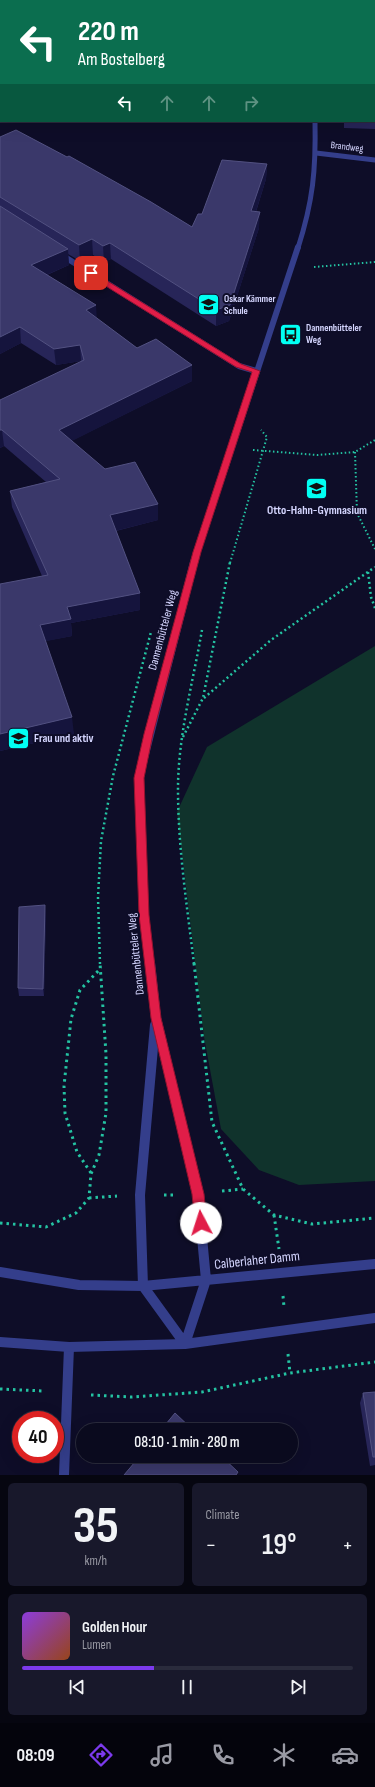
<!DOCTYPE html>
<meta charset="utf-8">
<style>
:root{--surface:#0a0a1e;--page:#18182b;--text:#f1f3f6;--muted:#999aa4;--line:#2a2b3c;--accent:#7c3aed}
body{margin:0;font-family:"Sofia Sans Condensed",sans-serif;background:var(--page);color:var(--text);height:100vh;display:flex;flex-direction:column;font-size:15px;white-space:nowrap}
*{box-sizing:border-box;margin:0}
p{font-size:13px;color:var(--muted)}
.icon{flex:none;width:22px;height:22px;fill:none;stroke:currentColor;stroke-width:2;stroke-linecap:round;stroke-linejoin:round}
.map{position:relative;height:1475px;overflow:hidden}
.drawer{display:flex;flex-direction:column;gap:8px;padding:8px;background:#060610;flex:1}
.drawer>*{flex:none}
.hud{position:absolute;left:0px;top:0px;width:375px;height:122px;box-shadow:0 4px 16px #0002,0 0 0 1px var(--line);background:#0b6e4f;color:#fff;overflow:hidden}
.speed{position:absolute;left:12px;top:1411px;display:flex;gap:8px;font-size:20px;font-weight:700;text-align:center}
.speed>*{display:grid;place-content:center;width:52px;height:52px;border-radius:50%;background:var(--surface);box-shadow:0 4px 16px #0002,0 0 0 1px var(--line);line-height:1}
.speed .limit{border:6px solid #d22;background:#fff;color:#111}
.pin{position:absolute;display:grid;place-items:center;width:34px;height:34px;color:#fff;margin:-17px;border-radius:8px;box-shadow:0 2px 6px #0006}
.me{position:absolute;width:44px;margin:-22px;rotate:355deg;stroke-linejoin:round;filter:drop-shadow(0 0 3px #0008)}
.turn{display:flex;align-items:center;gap:14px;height:84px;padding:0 12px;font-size:18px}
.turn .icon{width:52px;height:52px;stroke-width:2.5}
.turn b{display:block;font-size:28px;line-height:34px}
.lanes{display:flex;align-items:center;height:38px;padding:0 12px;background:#0003;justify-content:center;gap:20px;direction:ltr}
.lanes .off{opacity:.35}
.big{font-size:30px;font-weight:600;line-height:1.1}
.drawer .tile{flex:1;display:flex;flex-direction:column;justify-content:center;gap:6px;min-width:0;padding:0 14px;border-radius:6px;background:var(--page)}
.drawer .dial{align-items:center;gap:0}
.dial b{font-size:52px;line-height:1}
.song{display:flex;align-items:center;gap:12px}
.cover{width:48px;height:48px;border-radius:6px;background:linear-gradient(135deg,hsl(270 70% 55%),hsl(20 70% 35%))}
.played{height:4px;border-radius:2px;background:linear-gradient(90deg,var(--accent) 40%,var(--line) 40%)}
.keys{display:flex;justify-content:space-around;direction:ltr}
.heat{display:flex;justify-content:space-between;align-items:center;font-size:22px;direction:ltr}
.drawer .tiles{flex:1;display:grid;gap:8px;grid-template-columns:1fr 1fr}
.tile:last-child{grid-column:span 2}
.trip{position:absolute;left:76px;top:1423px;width:222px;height:40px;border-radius:20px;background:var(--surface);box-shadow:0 4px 16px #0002,0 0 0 1px var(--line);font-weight:600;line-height:40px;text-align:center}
.menu{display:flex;height:64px;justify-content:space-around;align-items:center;background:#04040c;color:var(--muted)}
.menu .icon{width:28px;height:28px}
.menu .active{color:var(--accent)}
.menu b{font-size:18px;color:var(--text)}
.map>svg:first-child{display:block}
.green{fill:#10332c}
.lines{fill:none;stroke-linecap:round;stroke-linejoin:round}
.path-far2{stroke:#24c3a2;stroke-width:2;stroke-dasharray:1.5 2.5;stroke-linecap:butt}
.path-far1{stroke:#24c3a2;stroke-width:2.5;stroke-dasharray:2 3;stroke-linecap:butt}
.path{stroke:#24c3a2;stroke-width:3;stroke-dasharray:2.5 4;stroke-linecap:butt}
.minor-far2{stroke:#343e8b;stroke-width:5}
.minor-far1{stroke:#343e8b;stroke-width:6}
.minor{stroke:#343e8b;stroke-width:10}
.tertiary-far3{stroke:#343e8b;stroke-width:5}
.tertiary-far2{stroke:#343e8b;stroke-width:6}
.tertiary-far1{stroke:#343e8b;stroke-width:8}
.tertiary{stroke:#343e8b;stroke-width:10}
.wall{fill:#272558}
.shaded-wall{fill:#15143d}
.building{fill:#3a386a;stroke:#525181}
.route{fill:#e11d48;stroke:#92132f}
.labels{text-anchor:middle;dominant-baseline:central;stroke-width:4;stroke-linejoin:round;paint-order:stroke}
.far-street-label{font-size:10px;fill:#d5d6ff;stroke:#0e0d28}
.far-poi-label{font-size:10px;font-weight:bold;fill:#d5d6ff;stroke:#0e0d28;text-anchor:start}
.poi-label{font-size:12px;font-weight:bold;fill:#d5d6ff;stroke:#0e0d28}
.street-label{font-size:12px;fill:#d5d6ff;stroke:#0e0d28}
.near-street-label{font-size:14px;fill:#d5d6ff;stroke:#0e0d28}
</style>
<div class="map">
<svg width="375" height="1475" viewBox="0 0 375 1475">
<rect width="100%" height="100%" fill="#0e0d28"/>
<path class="green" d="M375 646V1181L299 1185 259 1170 221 1129 204 1037 177 812 207 747Z"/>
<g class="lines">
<path class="path-far2" d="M314 267 375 262
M253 450 317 455 355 452 375 440
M355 452 357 513 375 549
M230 563 267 437 261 430"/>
<path class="path-far1" d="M368 572 371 597 375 608
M204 698 271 640 375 567
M183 737 203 698 230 562
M100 964 98 897 101 841 113 776 151 632
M194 964C187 906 178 848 178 789 178 736 193 682 202 630"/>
<path class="path" d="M194 963 212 1122 243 1189 274 1215 312 1224 375 1218
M91 1173 77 1152 65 1113 64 1086 71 1019 80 990 101 968
M222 1191 243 1189
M164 1195H175
M89 1198 117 1196
M274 1215 279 1249
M0 1223 46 1227 76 1213 89 1198 91 1174 99 1155 106 1113V1054L100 963
M283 1296 284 1307
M288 1354 290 1373
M0 1389 44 1391
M91 1395 132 1397 202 1392 290 1373 375 1362"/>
<path class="minor-far2" d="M316 153 375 160"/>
<path class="minor-far1" d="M60 254 239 366 256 371"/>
<path class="minor" d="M64 1475 69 1347"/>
<path class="tertiary-far3" d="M298 248C313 201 316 170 315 121"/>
<path class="tertiary-far2" d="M194 563 298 247"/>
<path class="tertiary-far1" d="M150 964 144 915 139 778 194 562"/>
<path class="tertiary" d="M150 963 156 1018 198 1194 206 1280 185 1344
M0 1272 79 1285 143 1286 375 1264
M143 1286 140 1195 155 1025
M143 1286 185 1344
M0 1342 69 1347 185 1344 375 1318"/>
</g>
<path class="wall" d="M341 0H375V129L344 128V121H374V1H341Z
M0 137 192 227 202 214 267 164 266 179 256 212 259 228 229 321 216 326 111 259 104 262 93 255 80 261 68 254 69 265 47 275 97 319 137 348 192 381 71 441 158 520 116 531 140 593V610L71 623 72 636 45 641 74 734 0 751 42 576 12 507 10 491 46 482 4 446 0 448V400L81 362V361L56 365 21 343 0 354Z
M46 914 44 996H19L18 988Z
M375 1392V1465L370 1466 360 1403 363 1393Z"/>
<path class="shaded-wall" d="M0 50H1V60H0Z
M267 164 266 179 251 227V211Z
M260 212 259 228 229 321 216 326V310Z
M92 239 93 255 80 261 79 245Z
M110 243 111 259 104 262 103 246Z
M68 249 69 265 32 281 31 265Z
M96 305 97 321 86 310Z
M20 327 21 343 0 354V337Z
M80 345 81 361 56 365 54 349Z
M192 365V381L60 447 59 430Z
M0 430H2L4 446 0 448Z
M158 504V520L111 532 110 515Z
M140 593V610L71 623 72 636 42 642 40 625 67 607Z
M72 717 74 734 0 751V734Z
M45 905 46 914 44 996 43 989Z"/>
<path class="building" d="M12 0H88V1H12Z
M121 0H151V1H120Z
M180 0H274V1H179Z
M342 0H375V119H374V1H342Z
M1 19V50H0V21Z
M16 130 67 157 69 156 151 202 192 227 198 214H202L222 160 267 164 251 211 260 212 230 305 216 310 110 243 103 246 92 239 79 245 0 197V137Z
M0 206 68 249 31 265 96 305 86 310 137 348 156 339 192 365 59 430 105 469 135 462 158 504 110 515 140 593 67 607 71 619 40 625 72 717 0 734V584L48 575 10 491 60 479 2 430H0V400L84 360 80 345 54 349 20 327 0 337Z
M45 905 43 989 18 988 19 907Z
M375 1392V1457H373L363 1393Z
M175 1413 193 1430H161Z
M140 1456H221L238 1472 236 1475H124Z"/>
<path class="route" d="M88 272H93L241 364 260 371 201 552 153 734 144 778 149 915 161 1018 204 1194 207 1223 205 1227 201 1229 197 1227 195 1223 192 1194 151 1018 139 915 134 778 144 734 193 552 252 372 236 367 88 275Z"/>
<defs>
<symbol id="school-square" viewBox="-11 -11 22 22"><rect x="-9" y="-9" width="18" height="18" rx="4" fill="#01fff3" stroke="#0e0d28"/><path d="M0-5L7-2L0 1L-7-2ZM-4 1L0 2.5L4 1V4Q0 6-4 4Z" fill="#111"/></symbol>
<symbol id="bus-square" viewBox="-11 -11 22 22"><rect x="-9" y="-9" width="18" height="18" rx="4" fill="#01fff3" stroke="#0e0d28"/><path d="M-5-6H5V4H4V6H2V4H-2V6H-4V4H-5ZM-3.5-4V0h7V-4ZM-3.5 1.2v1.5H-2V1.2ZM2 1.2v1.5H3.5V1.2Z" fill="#111"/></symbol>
</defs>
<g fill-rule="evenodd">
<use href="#school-square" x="196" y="292" width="25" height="25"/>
<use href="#bus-square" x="278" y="322" width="25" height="25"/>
<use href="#school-square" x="304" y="476" width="25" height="25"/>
<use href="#school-square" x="6" y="726" width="25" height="25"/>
</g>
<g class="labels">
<g class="far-street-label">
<text transform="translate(347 147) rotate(7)">Brandweg</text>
</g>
<g class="far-poi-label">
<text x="224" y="299">Oskar Kämmer<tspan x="224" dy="12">Schule</tspan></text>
<text x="306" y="328">Dannenbütteler<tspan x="306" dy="12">Weg</tspan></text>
</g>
<g class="poi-label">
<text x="317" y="510">Otto-Hahn-Gymnasium</text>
<text x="34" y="738" text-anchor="start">Frau und aktiv</text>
</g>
<g class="street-label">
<text transform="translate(163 630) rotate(-75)">Dannenbütteler Weg</text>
<text transform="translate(136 954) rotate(-96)">Dannenbütteler Weg</text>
</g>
<g class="near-street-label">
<text transform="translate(257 1260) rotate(-6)">Calberlaher Damm</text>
</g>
</g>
</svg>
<div class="speed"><div class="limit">40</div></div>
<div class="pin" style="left:91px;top:273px;background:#d93025"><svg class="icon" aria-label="arrive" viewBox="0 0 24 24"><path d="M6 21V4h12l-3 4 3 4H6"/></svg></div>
<svg class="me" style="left:201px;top:1223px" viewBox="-20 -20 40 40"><circle r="19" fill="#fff"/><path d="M0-13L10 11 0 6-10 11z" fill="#e11d48"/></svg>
<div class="trip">08:10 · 1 min · 280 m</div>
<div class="hud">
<div class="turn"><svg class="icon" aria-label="left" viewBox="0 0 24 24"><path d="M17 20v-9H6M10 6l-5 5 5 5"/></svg><div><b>220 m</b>Am Bostelberg</div></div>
<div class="lanes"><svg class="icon" aria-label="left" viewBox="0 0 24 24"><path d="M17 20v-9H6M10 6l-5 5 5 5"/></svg><svg class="icon off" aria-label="ahead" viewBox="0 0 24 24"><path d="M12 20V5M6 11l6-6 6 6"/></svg><svg class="icon off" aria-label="ahead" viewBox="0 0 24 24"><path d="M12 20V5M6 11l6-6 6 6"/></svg><svg class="icon off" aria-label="right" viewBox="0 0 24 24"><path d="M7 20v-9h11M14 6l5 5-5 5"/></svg></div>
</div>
</div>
<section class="drawer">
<div class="tiles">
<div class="tile dial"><b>35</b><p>km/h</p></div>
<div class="tile"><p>Climate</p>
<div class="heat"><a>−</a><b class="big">19°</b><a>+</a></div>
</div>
<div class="tile">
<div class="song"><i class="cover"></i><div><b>Golden Hour</b><p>Lumen</p></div></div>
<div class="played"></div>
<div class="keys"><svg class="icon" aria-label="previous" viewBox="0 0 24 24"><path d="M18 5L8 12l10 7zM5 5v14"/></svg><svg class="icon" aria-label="pause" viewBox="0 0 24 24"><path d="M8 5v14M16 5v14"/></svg><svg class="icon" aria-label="next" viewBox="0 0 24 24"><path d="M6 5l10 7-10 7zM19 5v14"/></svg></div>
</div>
</div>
</section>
<nav class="menu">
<b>08:09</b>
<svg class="icon active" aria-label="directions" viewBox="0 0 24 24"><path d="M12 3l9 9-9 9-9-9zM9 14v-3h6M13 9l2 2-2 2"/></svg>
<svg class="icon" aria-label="music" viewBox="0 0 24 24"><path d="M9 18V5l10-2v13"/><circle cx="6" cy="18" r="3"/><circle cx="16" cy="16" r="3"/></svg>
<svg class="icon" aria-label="phone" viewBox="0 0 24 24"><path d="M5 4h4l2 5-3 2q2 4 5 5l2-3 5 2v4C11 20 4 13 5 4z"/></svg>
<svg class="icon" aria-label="climate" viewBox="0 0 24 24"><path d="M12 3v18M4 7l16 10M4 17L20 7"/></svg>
<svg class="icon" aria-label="car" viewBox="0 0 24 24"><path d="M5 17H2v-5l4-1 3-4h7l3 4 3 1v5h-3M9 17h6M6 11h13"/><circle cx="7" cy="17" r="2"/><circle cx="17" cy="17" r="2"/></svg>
</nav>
